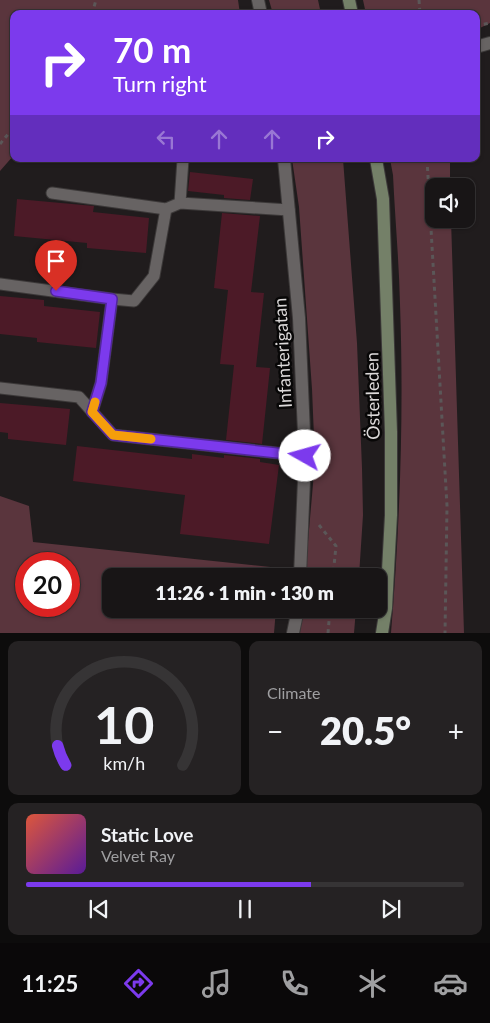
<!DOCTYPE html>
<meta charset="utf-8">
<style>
:root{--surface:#181516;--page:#252223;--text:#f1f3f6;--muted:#9f9fa1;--line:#363435;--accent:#7c3aed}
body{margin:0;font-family:Lato,sans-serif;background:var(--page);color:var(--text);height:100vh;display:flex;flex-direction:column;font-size:19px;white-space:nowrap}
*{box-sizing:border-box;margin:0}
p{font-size:16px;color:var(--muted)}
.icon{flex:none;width:28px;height:28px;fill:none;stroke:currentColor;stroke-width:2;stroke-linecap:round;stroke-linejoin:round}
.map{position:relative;height:633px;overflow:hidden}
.drawer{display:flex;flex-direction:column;gap:8px;padding:8px;background:#0d0c0c;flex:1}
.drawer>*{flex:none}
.top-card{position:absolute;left:10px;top:10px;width:470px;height:152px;border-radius:10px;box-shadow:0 1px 4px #0004,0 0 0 1px var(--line);background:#7c3aed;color:#fff;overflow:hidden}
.controls{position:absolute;left:425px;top:178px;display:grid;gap:10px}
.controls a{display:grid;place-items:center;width:50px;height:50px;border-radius:10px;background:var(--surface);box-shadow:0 1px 4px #0004,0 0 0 1px var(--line);font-size:25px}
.speed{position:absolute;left:15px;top:552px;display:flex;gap:10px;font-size:25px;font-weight:700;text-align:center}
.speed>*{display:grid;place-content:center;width:65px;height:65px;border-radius:50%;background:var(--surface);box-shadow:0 1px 4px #0004,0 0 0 1px var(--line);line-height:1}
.speed .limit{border:8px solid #d22;background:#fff;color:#111}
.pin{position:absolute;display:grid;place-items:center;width:42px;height:42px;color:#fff;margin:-51px -21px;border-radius:50% 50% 50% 0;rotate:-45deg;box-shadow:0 0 5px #0007}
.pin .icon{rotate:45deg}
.me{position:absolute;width:55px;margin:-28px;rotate:277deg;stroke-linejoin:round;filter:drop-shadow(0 0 4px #0008)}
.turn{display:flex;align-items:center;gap:18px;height:105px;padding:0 20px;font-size:22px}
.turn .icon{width:65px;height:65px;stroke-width:2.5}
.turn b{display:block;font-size:35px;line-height:42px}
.lanes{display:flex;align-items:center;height:48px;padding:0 20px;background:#0003;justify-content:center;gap:25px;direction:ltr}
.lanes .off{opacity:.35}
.big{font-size:38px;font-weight:800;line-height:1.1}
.drawer .card{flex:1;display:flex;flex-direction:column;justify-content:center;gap:8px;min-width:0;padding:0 18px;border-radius:10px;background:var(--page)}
.drawer .dial{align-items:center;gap:0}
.dial svg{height:130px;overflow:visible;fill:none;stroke:var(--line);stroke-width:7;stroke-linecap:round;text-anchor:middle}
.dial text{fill:var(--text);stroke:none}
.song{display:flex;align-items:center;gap:15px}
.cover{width:60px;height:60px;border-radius:8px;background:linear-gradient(135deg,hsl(10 70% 55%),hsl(270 70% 35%))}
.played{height:5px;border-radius:2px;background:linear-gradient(90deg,var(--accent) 65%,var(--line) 65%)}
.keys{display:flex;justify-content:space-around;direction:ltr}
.heat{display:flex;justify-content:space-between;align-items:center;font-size:28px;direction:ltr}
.drawer .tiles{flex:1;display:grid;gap:8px;grid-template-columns:1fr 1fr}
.card:last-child{grid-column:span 2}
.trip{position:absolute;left:102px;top:568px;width:285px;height:50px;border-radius:10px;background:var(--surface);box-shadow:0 1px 4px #0004,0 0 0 1px var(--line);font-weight:800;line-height:50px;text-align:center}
.menu{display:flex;height:80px;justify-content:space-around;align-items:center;background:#0a0809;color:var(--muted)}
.menu .icon{width:35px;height:35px}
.menu .active{color:var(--accent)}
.menu b{font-size:22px;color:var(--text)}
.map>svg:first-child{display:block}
.green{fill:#5a353d;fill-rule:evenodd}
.building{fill:#4c1a27}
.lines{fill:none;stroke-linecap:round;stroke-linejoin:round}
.service-casing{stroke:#3c3939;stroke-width:13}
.minor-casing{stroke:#3c3939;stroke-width:14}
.secondary-casing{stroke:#3c3939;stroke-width:14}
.path{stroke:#5b5758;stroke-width:3;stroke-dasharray:4 4;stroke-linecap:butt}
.service{stroke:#676363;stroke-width:11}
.minor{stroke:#676363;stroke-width:12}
.secondary{stroke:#748068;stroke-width:12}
.route-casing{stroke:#51269a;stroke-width:12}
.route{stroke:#7c3aed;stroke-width:9}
.slow{stroke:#f59e0b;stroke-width:9}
.labels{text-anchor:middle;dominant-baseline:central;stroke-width:5;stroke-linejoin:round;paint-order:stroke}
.street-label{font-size:18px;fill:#dcd9d9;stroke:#080707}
</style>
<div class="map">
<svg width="490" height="633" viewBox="0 0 490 633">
<rect width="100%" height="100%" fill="#201c1d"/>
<path class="green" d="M0 0H238L240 14H14V155L0 171Z
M269 0H318L321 14H273Z
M363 0H490V23L476 30V14H366Z
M292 159H343L357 343 362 468 363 515 359 576H305L315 461 312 389 299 207Z
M390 159H450V186H434V219H451L464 633H391C400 524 404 413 400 304 399 261 395 218 393 175Z
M0 496 29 506 33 542 280 568 279 576H111V609H276L274 633H0ZM26 564H69V606H26Z
M302 609H356L354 633H300Z"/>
<path class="building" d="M190 172 253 179 250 200 224 198V195L188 191Z
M17 199 94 206 93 212 149 218 146 253 87 248V243L14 236Z
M222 213 260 216 251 292 264 293 256 367 270 368 262 444 226 440 234 365 220 364 228 290 214 288Z
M0 296 44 300V306L100 312 96 348 37 342V338L0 334Z
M0 403 70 409 66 445 8 439V433L0 432Z
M77 446 192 459V454L224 458V455L260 459V462L279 465 269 544 180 534 185 495 73 481Z"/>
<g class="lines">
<defs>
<path id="service" d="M52 193 166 209 154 276 134 301 112 299
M180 203 183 159
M166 209 180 203 289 210
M0 284 112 299 101 383 92 412
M0 388 79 397 113 435 305 456"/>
<path id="minor" d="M258 0 261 14
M476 47 490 43
M284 159 299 318 305 456 300 576
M293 633 298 609"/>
<path id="secondary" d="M349 0 352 14
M376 159 383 199 391 432V515L386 608 382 633"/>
</defs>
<use href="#service" class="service-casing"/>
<use href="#minor" class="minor-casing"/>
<use href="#secondary" class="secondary-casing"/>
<path class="path" d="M419 0 420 14
M92 14 96 0
M476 26 490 23
M0 144 14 127
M427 159 447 506 445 633
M319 525 336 546 333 576
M328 633 330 609"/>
<use href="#service" class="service"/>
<use href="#minor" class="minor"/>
<use href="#secondary" class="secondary"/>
</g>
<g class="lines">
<defs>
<path id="route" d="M56 291 112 299 101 383 92 412 113 435 305 456"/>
</defs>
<use href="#route" class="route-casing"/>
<use href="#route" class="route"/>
<path class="slow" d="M95 402 92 412 113 435 151 439"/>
</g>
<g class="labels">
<g class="street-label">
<text transform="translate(282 353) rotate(-93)">Infanterigatan</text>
<text transform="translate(372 396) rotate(-91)">Österleden</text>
</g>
</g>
</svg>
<div class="controls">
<a><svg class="icon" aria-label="sound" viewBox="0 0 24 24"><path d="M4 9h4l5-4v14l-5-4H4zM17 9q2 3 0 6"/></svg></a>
</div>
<div class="speed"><div class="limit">20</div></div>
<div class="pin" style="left:56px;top:291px;background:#d93025"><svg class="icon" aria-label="arrive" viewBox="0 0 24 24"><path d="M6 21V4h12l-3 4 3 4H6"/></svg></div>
<svg class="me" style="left:305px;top:456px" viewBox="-20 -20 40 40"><circle r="19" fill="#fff"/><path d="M0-13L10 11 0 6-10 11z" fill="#7c3aed"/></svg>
<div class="trip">11:26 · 1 min · 130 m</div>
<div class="top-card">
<div class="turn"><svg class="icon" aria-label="right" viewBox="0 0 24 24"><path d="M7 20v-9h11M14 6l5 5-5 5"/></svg><div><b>70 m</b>Turn right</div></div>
<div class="lanes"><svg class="icon off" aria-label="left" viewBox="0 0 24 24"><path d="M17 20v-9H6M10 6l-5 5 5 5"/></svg><svg class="icon off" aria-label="ahead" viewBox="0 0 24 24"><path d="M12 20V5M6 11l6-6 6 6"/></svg><svg class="icon off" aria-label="ahead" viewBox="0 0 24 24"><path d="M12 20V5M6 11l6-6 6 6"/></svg><svg class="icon" aria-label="right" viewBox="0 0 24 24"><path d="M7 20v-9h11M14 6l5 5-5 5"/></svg></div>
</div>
</div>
<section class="drawer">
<div class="tiles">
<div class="card dial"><svg viewBox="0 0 100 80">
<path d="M14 69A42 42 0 1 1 86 69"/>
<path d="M14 69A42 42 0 0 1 9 57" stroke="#7c3aed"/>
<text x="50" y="56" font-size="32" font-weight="700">10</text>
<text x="50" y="72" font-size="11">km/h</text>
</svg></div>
<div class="card"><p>Climate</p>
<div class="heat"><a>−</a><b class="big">20.5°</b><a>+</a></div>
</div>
<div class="card">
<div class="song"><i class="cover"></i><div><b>Static Love</b><p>Velvet Ray</p></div></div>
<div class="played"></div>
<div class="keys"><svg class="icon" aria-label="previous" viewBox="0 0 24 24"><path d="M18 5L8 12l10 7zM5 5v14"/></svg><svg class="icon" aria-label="pause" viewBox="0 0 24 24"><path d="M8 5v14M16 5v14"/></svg><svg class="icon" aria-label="next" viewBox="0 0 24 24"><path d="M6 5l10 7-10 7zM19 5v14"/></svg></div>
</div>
</div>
</section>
<nav class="menu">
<b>11:25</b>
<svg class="icon active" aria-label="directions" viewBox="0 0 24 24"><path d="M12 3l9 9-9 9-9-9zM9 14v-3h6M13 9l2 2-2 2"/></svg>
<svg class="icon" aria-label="music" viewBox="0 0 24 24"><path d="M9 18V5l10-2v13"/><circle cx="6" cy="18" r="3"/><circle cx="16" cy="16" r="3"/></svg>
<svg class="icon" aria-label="phone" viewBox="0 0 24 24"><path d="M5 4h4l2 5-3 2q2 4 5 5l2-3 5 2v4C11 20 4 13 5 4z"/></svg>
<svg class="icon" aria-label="climate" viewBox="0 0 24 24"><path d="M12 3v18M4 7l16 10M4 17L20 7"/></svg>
<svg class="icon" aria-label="car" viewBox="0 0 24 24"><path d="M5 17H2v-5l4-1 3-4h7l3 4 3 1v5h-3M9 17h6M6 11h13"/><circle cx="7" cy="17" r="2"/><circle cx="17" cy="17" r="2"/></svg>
</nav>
